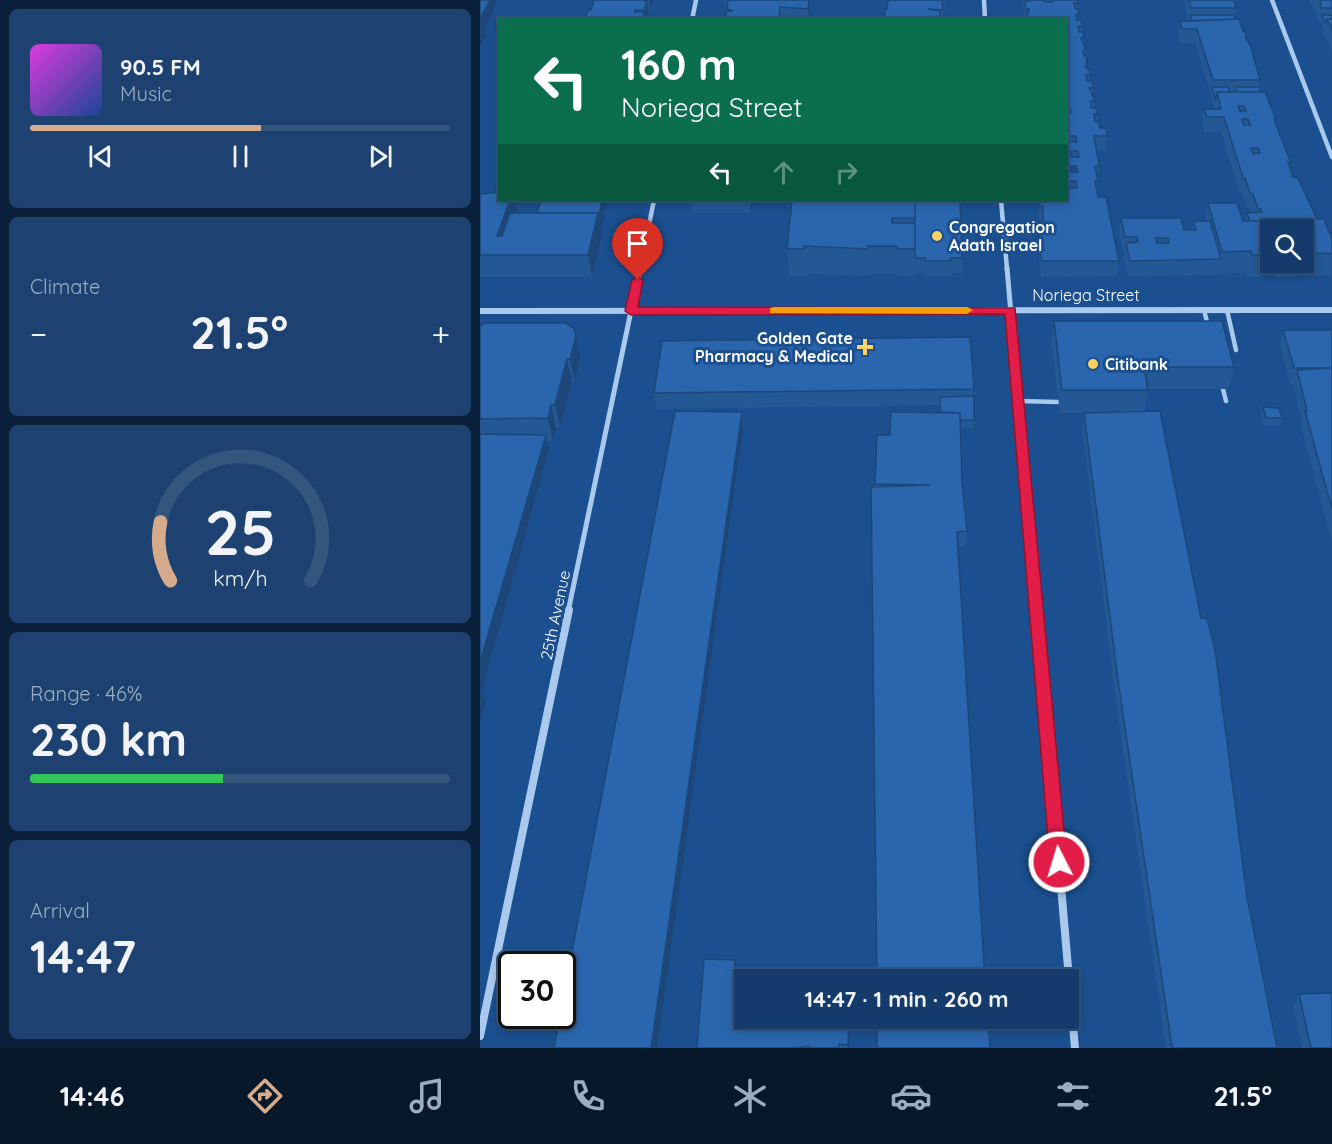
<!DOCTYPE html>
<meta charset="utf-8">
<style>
:root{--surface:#143b6b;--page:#1d4271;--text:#f1f3f6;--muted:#9dadc1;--line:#33557e;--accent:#d6ab8b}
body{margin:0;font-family:Quicksand,sans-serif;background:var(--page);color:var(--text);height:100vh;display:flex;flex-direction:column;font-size:22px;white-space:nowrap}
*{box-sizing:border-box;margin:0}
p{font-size:20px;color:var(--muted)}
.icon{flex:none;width:33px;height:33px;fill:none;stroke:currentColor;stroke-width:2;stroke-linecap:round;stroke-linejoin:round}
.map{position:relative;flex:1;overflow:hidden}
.sheet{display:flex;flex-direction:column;gap:9px;padding:9px;background:#0b203b;width:480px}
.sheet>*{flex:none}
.guide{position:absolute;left:18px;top:18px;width:570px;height:183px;border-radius:0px;box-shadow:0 3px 9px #0003,0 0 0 2px var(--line);background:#0b6e4f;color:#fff;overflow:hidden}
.buttons{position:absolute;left:780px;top:219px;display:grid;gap:12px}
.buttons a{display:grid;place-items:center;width:54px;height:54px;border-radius:0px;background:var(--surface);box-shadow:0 3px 9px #0003,0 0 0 2px var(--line);font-size:30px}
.speed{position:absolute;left:18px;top:951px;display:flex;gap:12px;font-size:30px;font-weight:700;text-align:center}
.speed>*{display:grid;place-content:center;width:78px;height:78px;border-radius:50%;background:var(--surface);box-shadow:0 3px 9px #0003,0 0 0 2px var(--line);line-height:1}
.speed .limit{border:3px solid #111;border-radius:9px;background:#fff;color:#111}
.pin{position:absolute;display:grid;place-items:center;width:51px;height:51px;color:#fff;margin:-62px -26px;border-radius:50% 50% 50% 0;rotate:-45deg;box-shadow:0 0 6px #0007}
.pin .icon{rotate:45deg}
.me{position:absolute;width:66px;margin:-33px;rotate:355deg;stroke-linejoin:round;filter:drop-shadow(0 0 4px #0008)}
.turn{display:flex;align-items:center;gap:21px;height:126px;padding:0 24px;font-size:27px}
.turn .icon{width:78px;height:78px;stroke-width:2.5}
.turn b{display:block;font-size:42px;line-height:51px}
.lanes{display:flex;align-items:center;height:57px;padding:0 24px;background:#0003;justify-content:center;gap:30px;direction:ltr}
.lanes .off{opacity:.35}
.big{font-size:45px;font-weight:700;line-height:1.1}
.sheet .tile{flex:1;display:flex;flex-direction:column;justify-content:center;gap:9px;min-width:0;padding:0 21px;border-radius:9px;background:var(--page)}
.sheet .dial{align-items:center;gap:0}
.dial svg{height:156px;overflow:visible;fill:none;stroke:var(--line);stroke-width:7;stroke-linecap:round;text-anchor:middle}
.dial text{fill:var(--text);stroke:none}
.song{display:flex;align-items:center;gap:18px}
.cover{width:72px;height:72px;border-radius:9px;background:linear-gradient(135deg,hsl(300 70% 55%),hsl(220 70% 35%))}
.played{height:6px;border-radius:3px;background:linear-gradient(90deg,var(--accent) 55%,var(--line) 55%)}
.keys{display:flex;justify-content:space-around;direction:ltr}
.heat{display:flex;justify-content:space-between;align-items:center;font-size:33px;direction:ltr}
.charge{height:9px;border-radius:4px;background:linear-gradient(90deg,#34c759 46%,var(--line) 0)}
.trip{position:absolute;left:254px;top:969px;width:345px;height:60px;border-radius:0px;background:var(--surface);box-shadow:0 3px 9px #0003,0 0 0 2px var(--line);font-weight:700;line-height:60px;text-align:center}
.tab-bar{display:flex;height:96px;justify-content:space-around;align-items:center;background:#08182b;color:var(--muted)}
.tab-bar .icon{width:42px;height:42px}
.tab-bar .current{color:var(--accent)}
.tab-bar b{font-size:27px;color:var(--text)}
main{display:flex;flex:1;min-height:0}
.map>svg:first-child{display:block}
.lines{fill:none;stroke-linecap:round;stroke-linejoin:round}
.service{stroke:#a9c9ee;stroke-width:4.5}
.minor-far2{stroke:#a9c9ee;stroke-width:4.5}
.minor-far1{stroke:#a9c9ee;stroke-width:5}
.minor{stroke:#a9c9ee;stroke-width:8}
.tertiary{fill:#a9c9ee;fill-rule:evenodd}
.wall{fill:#245895;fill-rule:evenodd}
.shaded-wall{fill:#1d4779}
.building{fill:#2a66ad;stroke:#1d4779;stroke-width:1.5;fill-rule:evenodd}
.route{fill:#e11d48;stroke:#92132f;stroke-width:1.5}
.slow{fill:#f59e0b}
.poi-dot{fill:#ffd166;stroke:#1b4f8f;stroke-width:2}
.labels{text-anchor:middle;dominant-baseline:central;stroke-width:6;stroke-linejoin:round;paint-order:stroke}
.poi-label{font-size:16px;font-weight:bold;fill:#fff;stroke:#1b4f8f;text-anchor:start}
.street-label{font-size:16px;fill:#fff;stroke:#1b4f8f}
</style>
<main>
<section class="sheet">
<div class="tile">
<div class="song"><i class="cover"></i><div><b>90.5 FM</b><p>Music</p></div></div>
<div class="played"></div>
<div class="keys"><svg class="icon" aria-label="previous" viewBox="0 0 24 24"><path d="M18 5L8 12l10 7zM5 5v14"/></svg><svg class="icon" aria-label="pause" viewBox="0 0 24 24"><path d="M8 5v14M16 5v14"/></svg><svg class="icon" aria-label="next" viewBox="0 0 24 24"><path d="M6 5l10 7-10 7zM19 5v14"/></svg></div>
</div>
<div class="tile"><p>Climate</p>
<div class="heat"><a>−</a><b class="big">21.5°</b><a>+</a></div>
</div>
<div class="tile dial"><svg viewBox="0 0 100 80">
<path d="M14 69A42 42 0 1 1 86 69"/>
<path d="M14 69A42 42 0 0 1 9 39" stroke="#d6ab8b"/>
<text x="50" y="56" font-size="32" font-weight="700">25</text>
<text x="50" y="72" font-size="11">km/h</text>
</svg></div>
<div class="tile"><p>Range · 46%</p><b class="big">230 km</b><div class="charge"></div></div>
<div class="tile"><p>Arrival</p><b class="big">14:47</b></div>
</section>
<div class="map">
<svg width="852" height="1048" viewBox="0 0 852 1048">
<rect width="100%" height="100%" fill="#1b4f8f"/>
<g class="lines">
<path class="service" d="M724 310 728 326
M747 310 756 350
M743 389 746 401
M538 401 578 402"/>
<path class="minor-far2" d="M504 0 505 20
M792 0 852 157
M212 20 216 0
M521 200 527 269
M160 269 174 200"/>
<path class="minor-far1" d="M527 268 557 612
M88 612 160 268"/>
<path class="minor" d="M557 610 595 1048
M0 1036 89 610"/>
<path class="tertiary" d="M852 307V313L0 314V308Z"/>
</g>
<path class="wall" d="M114 0H173L170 9H168L169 14 167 20H105L111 10Z
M244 0H330V20H245L247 11 245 1Z
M408 0H465V12H463V20H404Z
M539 0H597V9L600 15 599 20 602 26V32L604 38V45L606 50 605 56 606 68 610 75V81L613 88 612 96 615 101 614 108 618 115 617 122 620 128 627 136 626 151H616L619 166 617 193 639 261 637 276 561 277 559 266 560 252H557V245L558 230H562L561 221H559L558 213 559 200H586V20H545L543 1ZM590 166H596L598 172H591Z
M704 0H756L755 4 757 8 755 19 767 36 766 39 780 80 779 87 781 92 796 119 795 124 811 163 810 167 813 177 837 219 852 239 851 275 795 277 794 274H781V277H767L766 273 738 274V275L648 276 644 258 645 252H643L639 233 641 218 704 230H712L714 221H725L728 203 763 221H766L767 213H771L770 208H767L762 193H760L741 132H724L722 123 724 109H735L715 43H700L698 35 700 21H708ZM790 230H824V262H790Z
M829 0H852V52L844 33V30L841 22H838L836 11H834Z
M0 194 20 200H34L37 213H57L59 205 58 200H129L127 208 124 210 125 216 121 230 122 235 112 277H0Z
M211 200H274L271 213H212Z
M312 200H480L482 258V273L470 274V276H445V274L435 273V276H417V274H389V276L326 274V276H309L307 249Z
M574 321 754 367 749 389H668L665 412 767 897 797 1048H686L635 695 602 428 604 413H580L571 344Z
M0 325 100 358 95 381H92L80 427 76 428 73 441H67L69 450 2 690 6 702 0 721Z
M803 330H852V542L821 427 822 422 813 385V384H810L800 345Z
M494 389V428H480L482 484 487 531 486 547H478L395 487 397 435H410L460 412V405L176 409 174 393Z
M783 407 802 418 800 426H784L781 415Z
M257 974 264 1018H371L369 1048H217Z
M819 994 852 1048H822L813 1007Z"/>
<path class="shaded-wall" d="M8 0H17L13 9V13L4 30 6 36 0 46V19Z
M169 0H173L170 9Z
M330 0V12L329 20 328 9Z
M167 1 169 14 167 20H162L165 12Z
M30 200H34L38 213 24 255 17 236Z
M122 200H129L127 208 124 210 125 216 121 230 119 215Z
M270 200H274L271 213Z
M118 213 122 235 112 277 108 255Z
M96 336 100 358 95 381 90 359Z
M87 359 92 381 80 427 75 405Z
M71 405 76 428 73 441 68 418Z
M262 412 263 428 177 1048H171Z
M66 435 69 450 2 690 6 702 0 721V662Z
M255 960 257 974V996L254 982Z
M369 1018H371L369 1048H368Z"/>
<path class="building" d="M0 0H10L0 19Z
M114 0H162L167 1 164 10H155L154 12H165L162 20H105L108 10H111Z
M248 0H329L328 9 300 7 299 20 245 19 247 11H253L247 9Z
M408 0H462L463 10 448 9 460 11V20H404L405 9H407Z
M549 0H564L565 2H573V0H597L598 3H594L595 9H598L600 15 596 14 597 20H601L602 26H598L599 32H603L604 38H601L606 50H603L604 56H607L606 68 609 69 610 75H606L607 81H612L613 88H609L615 101H610L612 108H616L618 115 614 114 615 122H619L620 128H626L627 136H614L619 166H615L618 181H615L618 197H626L639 261H562L560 251H564L562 237H559L558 230H563V206H560L559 200H586V113H591L590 108H586V20H548L547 12H549V9H546L545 1H549ZM589 136H596L597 142H589ZM591 151H598L599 157H591ZM590 166H596L598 172H591ZM589 181H596L597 188H590Z
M709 0H753L757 8H711Z
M840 0H852V8H841Z
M710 15H754L755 19 712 21Z
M842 15H852V19H847L846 23Z
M759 19 763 31H765L767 36H765L771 47 780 80H733L717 29H702L700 21Z
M847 19H852V30Z
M732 87H748L750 92H757L755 87H779L781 92H737L735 99Z
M737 92H785L796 119H794L811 163 808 162 813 177 818 178 837 219H796L794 226H790L788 221H770L767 213 782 212 781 209H778L773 194 770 193 765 178H763L744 117H727L724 109H741ZM758 106H764L766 111H760ZM762 119H768L770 125H764ZM771 148H778L780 153 773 154Z
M20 192V200H30L17 236H22L30 213H118L108 255H0V194Z
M61 200H110L111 201H122L119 215 118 213H57Z
M312 200H435V218H412V223H435V249H417V246H388V249L324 246V249H307Z
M435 200H480L482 258H470L471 261H445V258H435Z
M728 203H757L763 221H788L790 228H798L796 219H844L852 239V253L824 254V230H790V253H784L785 255H772L771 251 742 252Z
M641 218H701L704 230H716L714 221H730L741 259 650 261 646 243 658 242 657 237H645ZM676 238H688L689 243H677Z
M574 321H742L754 367H664L668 390H582Z
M4 323H85L94 328 96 336 90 359H87L75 405H71L68 418 0 419V325H3Z
M803 330H852V509L825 411H827L817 370 850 368H814Z
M490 337 494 389 174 393 182 341Z
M494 396V420H480V413L460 412V397Z
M783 407 799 408 802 418H786Z
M195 411 262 412 171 1048H74L80 1016H82V1004Z
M680 411 721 618H727L735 650 767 897 797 1048H692L638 680 604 413Z
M411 412 480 413 482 484 487 531 477 532 505 980H397L391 487 450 485 395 484 397 435H410Z
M0 434 66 435 0 662Z
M224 959 255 960 254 982 260 972 272 974 273 980H264V1018H369L368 1045 359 1044V1048H329V1046L316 1048H217Z
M319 972 344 974V980H301L302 978 319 977Z
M852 993V1048H831L819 994Z
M397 1018H508L510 1048H397Z"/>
<path class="route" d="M158 277 163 280 158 307 535 308 587 862 585 868 579 870 573 868 570 862 525 314 151 315 145 311 152 280Z"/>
<path class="slow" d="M294 307H487L493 310 487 314 290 313V308Z"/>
<g class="poi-dot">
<circle cx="457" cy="236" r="6"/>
<path d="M382 338h6v6h6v6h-6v6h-6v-6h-6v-6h6z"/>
<circle cx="613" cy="364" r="6"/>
</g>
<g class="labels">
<g class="poi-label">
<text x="469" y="227">Congregation<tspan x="469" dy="18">Adath Israel</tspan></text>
<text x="373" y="338" text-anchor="end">Golden Gate<tspan x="373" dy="18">Pharmacy &amp; Medical</tspan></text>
<text x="625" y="364">Citibank</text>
</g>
<g class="street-label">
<text x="606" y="295">Noriega Street</text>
<text transform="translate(75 615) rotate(-78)">25th Avenue</text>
</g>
</g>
</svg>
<div class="buttons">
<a><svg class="icon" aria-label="search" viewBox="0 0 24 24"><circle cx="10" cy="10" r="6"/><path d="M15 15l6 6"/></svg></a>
</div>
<div class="speed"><div class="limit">30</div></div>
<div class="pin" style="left:158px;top:280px;background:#d93025"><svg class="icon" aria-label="arrive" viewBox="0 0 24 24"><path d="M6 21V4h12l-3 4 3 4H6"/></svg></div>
<svg class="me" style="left:579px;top:862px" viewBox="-20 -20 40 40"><circle r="17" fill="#e11d48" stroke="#fff" stroke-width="3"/><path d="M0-11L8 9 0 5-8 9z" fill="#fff"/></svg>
<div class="trip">14:47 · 1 min · 260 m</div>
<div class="guide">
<div class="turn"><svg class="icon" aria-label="left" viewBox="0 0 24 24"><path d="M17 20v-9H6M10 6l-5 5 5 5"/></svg><div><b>160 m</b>Noriega Street</div></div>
<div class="lanes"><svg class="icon" aria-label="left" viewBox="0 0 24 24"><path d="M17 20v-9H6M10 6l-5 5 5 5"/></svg><svg class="icon off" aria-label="ahead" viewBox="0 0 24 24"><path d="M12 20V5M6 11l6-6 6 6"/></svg><svg class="icon off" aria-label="right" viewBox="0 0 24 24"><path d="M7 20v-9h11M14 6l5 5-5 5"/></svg></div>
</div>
</div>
</main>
<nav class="tab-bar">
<b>14:46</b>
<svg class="icon current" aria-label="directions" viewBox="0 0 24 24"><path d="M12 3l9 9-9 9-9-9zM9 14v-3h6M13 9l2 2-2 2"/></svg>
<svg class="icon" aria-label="music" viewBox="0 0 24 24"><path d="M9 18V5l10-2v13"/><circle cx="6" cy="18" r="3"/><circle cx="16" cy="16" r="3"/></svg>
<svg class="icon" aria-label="phone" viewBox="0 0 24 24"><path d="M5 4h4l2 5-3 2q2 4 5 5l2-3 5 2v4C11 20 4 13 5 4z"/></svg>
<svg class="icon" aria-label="climate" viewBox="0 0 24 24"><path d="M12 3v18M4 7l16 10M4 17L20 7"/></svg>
<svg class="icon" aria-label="car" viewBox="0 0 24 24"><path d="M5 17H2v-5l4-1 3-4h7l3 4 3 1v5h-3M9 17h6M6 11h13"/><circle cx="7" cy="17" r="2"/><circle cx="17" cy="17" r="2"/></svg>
<svg class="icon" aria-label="filters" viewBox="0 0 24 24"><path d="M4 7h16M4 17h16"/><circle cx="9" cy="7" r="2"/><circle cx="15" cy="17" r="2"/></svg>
<b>21.5°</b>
</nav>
